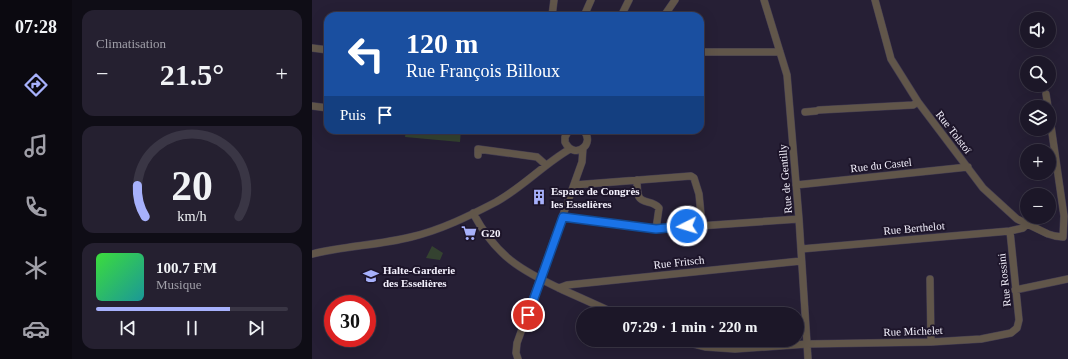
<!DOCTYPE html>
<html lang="fr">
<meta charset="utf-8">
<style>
:root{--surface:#1c1728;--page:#252030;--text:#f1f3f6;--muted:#a09fa8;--line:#3a3645;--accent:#a7b1fc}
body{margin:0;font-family:Georgia,serif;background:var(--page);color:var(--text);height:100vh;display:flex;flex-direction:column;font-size:15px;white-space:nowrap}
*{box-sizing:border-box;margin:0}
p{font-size:13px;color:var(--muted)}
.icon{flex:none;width:22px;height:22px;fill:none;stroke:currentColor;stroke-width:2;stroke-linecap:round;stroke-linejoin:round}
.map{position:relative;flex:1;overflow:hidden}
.panel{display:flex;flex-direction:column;gap:10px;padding:10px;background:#0f0d16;width:240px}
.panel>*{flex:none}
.top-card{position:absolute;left:12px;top:12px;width:380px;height:122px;border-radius:12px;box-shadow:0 4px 16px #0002,0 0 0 1px var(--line);background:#1a4fa0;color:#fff;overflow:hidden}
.buttons{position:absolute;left:708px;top:12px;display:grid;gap:8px}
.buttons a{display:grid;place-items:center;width:36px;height:36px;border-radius:50%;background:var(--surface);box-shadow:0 4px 16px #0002,0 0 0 1px var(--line);font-size:20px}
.speed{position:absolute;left:12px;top:295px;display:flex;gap:8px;font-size:20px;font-weight:700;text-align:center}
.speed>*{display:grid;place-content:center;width:52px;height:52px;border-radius:50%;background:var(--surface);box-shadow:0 4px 16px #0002,0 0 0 1px var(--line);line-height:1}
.speed .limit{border:6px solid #d22;background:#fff;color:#111}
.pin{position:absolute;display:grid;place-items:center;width:34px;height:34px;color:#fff;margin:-17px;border:2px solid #fff;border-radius:50%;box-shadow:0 1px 4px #0007}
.me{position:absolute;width:44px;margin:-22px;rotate:265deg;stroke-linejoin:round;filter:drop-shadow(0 0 3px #0008)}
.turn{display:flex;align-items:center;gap:14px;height:84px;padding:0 16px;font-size:18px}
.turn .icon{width:52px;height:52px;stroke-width:2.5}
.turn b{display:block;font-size:28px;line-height:34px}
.then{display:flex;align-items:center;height:38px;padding:0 16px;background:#0003;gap:8px;font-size:15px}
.big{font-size:30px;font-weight:700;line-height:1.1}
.panel .card{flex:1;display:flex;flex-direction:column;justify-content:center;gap:6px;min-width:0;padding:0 14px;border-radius:12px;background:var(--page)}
.panel .dial{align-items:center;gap:0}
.dial svg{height:104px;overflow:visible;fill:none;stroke:var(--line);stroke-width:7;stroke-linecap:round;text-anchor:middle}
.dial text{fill:var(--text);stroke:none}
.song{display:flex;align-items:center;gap:12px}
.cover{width:48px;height:48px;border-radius:6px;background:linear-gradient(135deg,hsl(120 70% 55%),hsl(180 70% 35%))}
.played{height:4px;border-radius:2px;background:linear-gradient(90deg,var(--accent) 70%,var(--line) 70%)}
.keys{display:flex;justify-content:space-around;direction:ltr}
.heat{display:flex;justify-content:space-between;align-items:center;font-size:22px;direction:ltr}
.trip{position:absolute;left:264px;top:307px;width:228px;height:40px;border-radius:20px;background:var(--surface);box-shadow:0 4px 16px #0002,0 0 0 1px var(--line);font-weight:700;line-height:40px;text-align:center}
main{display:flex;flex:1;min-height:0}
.menu{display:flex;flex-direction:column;width:72px;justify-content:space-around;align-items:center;background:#0b0910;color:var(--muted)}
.menu .icon{width:28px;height:28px}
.menu .on{color:var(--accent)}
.menu b{font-size:18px;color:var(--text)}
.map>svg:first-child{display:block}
.green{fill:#344230}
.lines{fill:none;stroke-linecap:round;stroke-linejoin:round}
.minor-casing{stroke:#433c51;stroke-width:8}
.minor{stroke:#61564a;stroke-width:7}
.route-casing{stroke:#114b97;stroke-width:10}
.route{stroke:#1a73e8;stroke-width:7}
.labels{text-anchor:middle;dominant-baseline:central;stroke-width:4;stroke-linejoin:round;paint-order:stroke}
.street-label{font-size:11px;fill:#f4f1fd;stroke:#1d152a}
.poi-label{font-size:11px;font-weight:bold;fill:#f4f1fd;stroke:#1d152a;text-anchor:start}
</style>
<main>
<nav class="menu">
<b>07:28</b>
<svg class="icon on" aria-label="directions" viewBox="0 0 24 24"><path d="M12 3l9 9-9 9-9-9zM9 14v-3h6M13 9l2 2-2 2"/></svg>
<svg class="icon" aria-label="music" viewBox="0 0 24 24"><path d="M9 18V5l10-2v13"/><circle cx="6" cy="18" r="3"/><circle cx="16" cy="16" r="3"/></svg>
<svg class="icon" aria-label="phone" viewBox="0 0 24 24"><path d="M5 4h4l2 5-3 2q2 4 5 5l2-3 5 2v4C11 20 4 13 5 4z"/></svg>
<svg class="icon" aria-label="climate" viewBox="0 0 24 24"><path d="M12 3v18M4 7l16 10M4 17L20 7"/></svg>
<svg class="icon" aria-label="car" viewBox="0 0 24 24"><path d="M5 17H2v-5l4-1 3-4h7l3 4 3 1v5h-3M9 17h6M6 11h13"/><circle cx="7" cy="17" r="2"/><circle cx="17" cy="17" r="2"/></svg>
</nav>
<section class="panel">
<div class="card"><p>Climatisation</p>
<div class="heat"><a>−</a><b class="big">21.5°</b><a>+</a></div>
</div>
<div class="card dial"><svg viewBox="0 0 100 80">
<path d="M14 69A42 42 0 1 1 86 69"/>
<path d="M14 69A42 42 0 0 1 8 45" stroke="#a7b1fc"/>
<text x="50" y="56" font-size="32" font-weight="700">20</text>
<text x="50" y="72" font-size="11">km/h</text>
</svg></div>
<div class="card">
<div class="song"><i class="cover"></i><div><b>100.7 FM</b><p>Musique</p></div></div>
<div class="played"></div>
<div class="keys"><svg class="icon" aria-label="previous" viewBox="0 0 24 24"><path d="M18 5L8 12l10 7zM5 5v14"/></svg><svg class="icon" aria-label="pause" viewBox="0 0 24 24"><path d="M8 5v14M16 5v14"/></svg><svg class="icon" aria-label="next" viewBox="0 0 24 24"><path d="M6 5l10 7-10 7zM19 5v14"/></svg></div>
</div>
</section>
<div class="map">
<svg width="756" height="359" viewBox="0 0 756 359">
<rect width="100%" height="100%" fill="#261f35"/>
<path class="green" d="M94 130H149L148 142 93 137Z
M120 246 131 253 128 260 114 258Z"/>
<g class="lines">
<defs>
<path id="minor" d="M452 0 475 75 487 219 496 359
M563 0 579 59 606 102 671 188 705 219 736 234 743 236 751 237
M240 16 242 0
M272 16 279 0
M309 16 317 0
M352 16 363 0
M0 48 16 50
M388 52H468
M734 94 736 107
M0 106 16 108
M507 110 601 105 606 102
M493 112 504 111
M737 112 752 216 751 237
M257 130 253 137V142C262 161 285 144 271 130
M166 155V149L225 157 234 165
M325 180C325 185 325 192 327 197 331 204 341 200 347 208L344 229
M262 185 379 176 382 178 387 194 390 225
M484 185 656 167
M161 213C184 256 208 270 251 290 269 298 287 306 304 314
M251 217 344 229 487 219
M489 249 698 231 711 228 715 224
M0 254C33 246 67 245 99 237 129 230 157 216 184 202 211 187 232 164 258 149
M618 279 619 342
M247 288 255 285 489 261
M703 290 756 279
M366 340 394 347 423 349 495 344 619 342 669 339 699 333 705 328 707 320 698 231
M206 359 204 353 205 343 270 162 271 148"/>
</defs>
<use href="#minor" class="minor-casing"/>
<use href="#minor" class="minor"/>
</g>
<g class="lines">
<defs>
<path id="route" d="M216 315 251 217 344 229 375 226"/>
</defs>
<use href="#route" class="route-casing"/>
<use href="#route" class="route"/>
</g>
<defs>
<symbol id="building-bare" viewBox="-9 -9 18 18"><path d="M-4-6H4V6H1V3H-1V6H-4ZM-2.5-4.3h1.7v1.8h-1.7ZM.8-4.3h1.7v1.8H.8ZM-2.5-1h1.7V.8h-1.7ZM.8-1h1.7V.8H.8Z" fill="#a7b1fc" stroke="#1d152a" stroke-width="2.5" paint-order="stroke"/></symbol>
<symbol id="supermarket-bare" viewBox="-9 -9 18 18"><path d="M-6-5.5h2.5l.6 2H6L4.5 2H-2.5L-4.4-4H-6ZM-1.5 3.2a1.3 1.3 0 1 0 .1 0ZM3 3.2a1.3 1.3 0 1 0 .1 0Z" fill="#a7b1fc" stroke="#1d152a" stroke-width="2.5" paint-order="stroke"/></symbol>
<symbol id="school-bare" viewBox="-9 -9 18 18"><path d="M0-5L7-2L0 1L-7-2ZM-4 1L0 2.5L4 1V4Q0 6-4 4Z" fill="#a7b1fc" stroke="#1d152a" stroke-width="2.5" paint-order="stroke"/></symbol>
</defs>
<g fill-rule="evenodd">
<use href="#building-bare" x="216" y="186" width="22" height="22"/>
<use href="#supermarket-bare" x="146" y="222" width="22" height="22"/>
<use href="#school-bare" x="48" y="265" width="22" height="22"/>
</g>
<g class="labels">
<g class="street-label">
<text transform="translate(642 132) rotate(52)">Rue Tolstoï</text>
<text transform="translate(569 165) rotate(-6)">Rue du Castel</text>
<text transform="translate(473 179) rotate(-95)">Rue de Gentilly</text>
<text transform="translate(602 228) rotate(-5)">Rue Berthelot</text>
<text transform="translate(367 262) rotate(-6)">Rue Fritsch</text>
<text transform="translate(692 280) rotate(-96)">Rue Rossini</text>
<text transform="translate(601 331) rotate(-2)">Rue Michelet</text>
</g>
<g class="poi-label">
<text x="239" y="191">Espace de Congrès<tspan x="239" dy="13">les Esselières</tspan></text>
<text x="169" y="233">G20</text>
<text x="71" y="270">Halte-Garderie<tspan x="71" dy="13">des Esselières</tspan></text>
</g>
</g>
</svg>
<div class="buttons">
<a><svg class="icon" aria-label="sound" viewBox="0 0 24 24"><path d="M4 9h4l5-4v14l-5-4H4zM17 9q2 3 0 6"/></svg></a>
<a><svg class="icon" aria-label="search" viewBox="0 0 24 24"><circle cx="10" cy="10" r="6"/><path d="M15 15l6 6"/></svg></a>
<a><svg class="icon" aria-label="layers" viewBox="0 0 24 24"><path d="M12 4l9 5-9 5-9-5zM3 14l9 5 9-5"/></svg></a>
<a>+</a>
<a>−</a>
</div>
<div class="speed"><div class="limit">30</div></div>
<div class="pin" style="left:216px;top:315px;background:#d93025"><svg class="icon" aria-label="arrive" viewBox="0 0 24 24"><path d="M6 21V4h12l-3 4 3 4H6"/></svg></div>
<svg class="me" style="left:375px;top:226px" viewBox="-20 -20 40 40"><circle r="17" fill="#1a73e8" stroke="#fff" stroke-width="3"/><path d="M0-11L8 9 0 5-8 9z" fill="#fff"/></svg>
<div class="trip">07:29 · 1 min · 220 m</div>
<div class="top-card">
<div class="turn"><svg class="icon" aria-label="left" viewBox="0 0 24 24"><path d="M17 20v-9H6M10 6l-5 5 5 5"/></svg><div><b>120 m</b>Rue François Billoux</div></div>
<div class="then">Puis<svg class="icon" aria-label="arrive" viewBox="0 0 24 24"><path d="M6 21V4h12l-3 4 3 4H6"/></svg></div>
</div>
</div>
</main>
